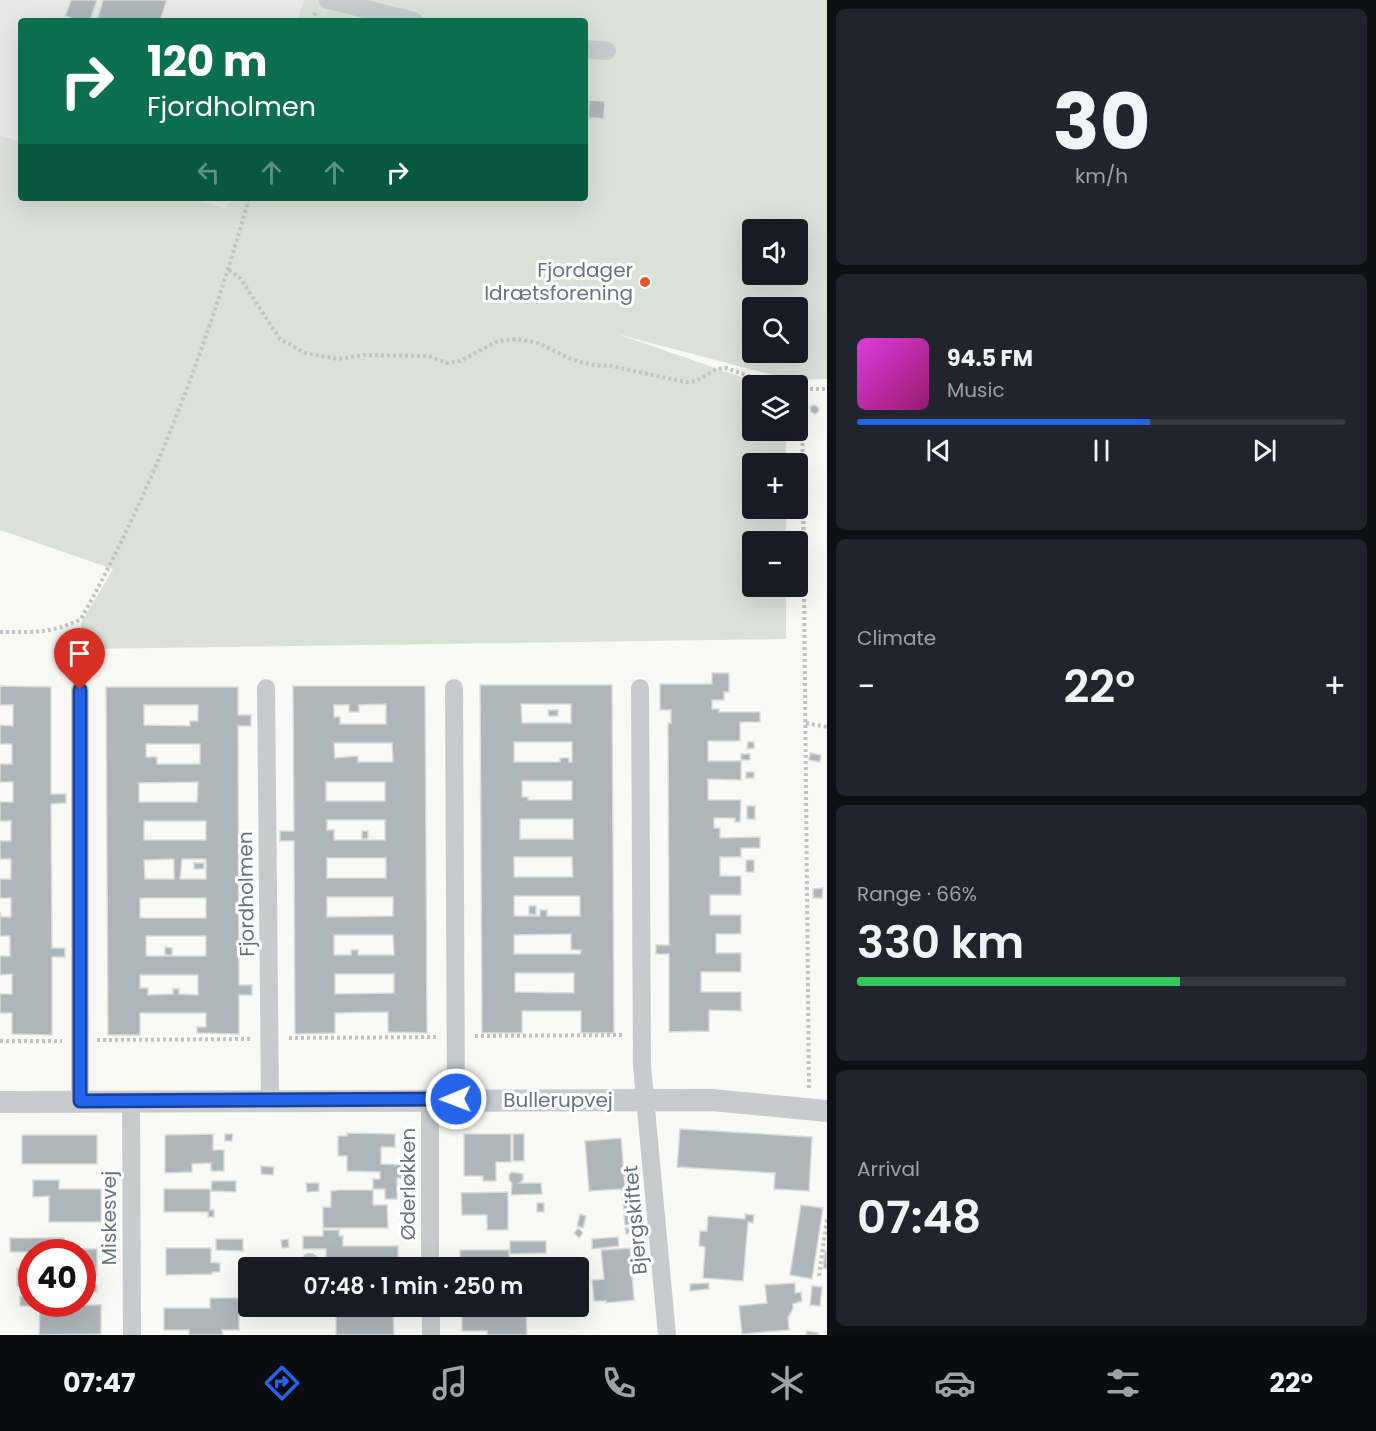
<!DOCTYPE html>
<meta charset="utf-8">
<style>
:root{--surface:#171b24;--page:#20242c;--text:#f1f3f6;--muted:#9ea1a6;--line:#363941;--accent:#2563eb}
body{margin:0;font-family:Poppins,sans-serif;background:var(--page);color:var(--text);height:100vh;display:flex;flex-direction:column;font-size:22px;white-space:nowrap}
*{box-sizing:border-box;margin:0}
p{font-size:20px;color:var(--muted)}
.icon{flex:none;width:33px;height:33px;fill:none;stroke:currentColor;stroke-width:2;stroke-linecap:round;stroke-linejoin:round}
.map{position:relative;flex:1;overflow:hidden}
.sheet{display:flex;flex-direction:column;gap:9px;padding:9px;background:#0d0f14;width:549px}
.sheet>*{flex:none}
.guide{position:absolute;left:18px;top:18px;width:570px;height:183px;border-radius:6px;box-shadow:0 6px 24px #0002;background:#0b6e4f;color:#fff;overflow:hidden}
.controls{position:absolute;left:742px;top:219px;display:grid;gap:12px}
.controls a{display:grid;place-items:center;width:66px;height:66px;border-radius:6px;background:var(--surface);box-shadow:0 6px 24px #0002;font-size:30px}
.speed{position:absolute;left:18px;top:1239px;display:flex;gap:12px;font-size:30px;font-weight:700;text-align:center}
.speed>*{display:grid;place-content:center;width:78px;height:78px;border-radius:50%;background:var(--surface);box-shadow:0 6px 24px #0002;line-height:1}
.speed .limit{border:9px solid #d22;background:#fff;color:#111}
.pin{position:absolute;display:grid;place-items:center;width:51px;height:51px;color:#fff;margin:-62px -26px;border-radius:50% 50% 50% 0;rotate:-45deg;box-shadow:0 0 6px #0007}
.pin .icon{rotate:45deg}
.me{position:absolute;width:66px;margin:-33px;rotate:269deg;stroke-linejoin:round;filter:drop-shadow(0 0 4px #0008)}
.turn{display:flex;align-items:center;gap:21px;height:126px;padding:0 30px;font-size:27px}
.turn .icon{width:78px;height:78px;stroke-width:2.5}
.turn b{display:block;font-size:42px;line-height:51px}
.lanes{display:flex;align-items:center;height:57px;padding:0 30px;background:#0003;justify-content:center;gap:30px;direction:ltr}
.lanes .off{opacity:.35}
.big{font-size:45px;font-weight:600;line-height:1.1}
.sheet .card{flex:1;display:flex;flex-direction:column;justify-content:center;gap:9px;min-width:0;padding:0 21px;border-radius:9px;background:var(--page)}
.sheet .dial{align-items:center;gap:0}
.dial b{font-size:78px;line-height:1}
.song{display:flex;align-items:center;gap:18px}
.cover{width:72px;height:72px;border-radius:9px;background:linear-gradient(135deg,hsl(300 70% 55%),hsl(320 70% 35%))}
.played{height:6px;border-radius:3px;background:linear-gradient(90deg,var(--accent) 60%,var(--line) 60%)}
.keys{display:flex;justify-content:space-around;direction:ltr}
.heat{display:flex;justify-content:space-between;align-items:center;font-size:33px;direction:ltr}
.charge{height:9px;border-radius:4px;background:linear-gradient(90deg,#34c759 66%,var(--line) 0)}
.trip{position:absolute;left:238px;top:1257px;width:351px;height:60px;border-radius:6px;background:var(--surface);box-shadow:0 6px 24px #0002;font-weight:600;line-height:60px;text-align:center}
.menu{display:flex;height:96px;justify-content:space-around;align-items:center;background:#090b0e;color:var(--muted)}
.menu .icon{width:42px;height:42px}
.menu .on{color:var(--accent)}
.menu b{font-size:27px;color:var(--text)}
main{display:flex;flex:1;min-height:0}
.map>svg:first-child{display:block}
.built{fill:#e7e8e7}
.green{fill:#dae1d7;fill-rule:evenodd}
.water{fill:#bfcace}
.building{fill:#adb6bb;stroke:#dbdbd8;stroke-width:1.5;fill-rule:evenodd}
.lines{fill:none;stroke-linecap:round;stroke-linejoin:round}
.path{stroke:#c0c3c5;stroke-width:4;stroke-dasharray:3 3;stroke-linecap:butt}
.minor{stroke:#c7cbce;stroke-width:18}
.tertiary{stroke:#c7cbce;stroke-width:22}
.route-casing{stroke:#184099;stroke-width:15}
.route{stroke:#2563eb;stroke-width:10}
.poi-dot{fill:#e65829;stroke:#fff;stroke-width:2}
.labels{text-anchor:middle;dominant-baseline:central;stroke-width:6;stroke-linejoin:round;paint-order:stroke}
.poi-label{font-size:20px;fill:#637482;stroke:#fff;text-anchor:end}
.street-label{font-size:20px;fill:#637482;stroke:#fff}
</style>
<main>
<div class="map">
<svg width="827" height="1335" viewBox="0 0 827 1335">
<rect width="100%" height="100%" fill="#f9f9f6"/>
<path class="built" d="M0 0H304L296 21H21V142L0 135Z
M191 198H230L226 210Z"/>
<path class="green" d="M304 0H827V379L792 380 617 334 765 385 753 386V430L786 431V463L753 464V508L786 509V541L753 542V586L786 587V639L83 649 81 623 113 569 0 530V135L21 142V198H191L226 209 230 198H585V21H296ZM753 230H798V274H753ZM753 308H798V352H753Z"/>
<path class="water" d="M302 1261a8 8 0 1 1 16 0a8 8 0 1 1-16 0Z"/>
<path class="building" d="M71 0H97L90 21H79L65 16Z
M103 0H167L160 21H99L97 20Z
M589 100 605 101 604 119 588 118Z
M814 405 818 407 819 411 815 414 811 412 810 407Z
M712 673H729V692H724V700H712V709H719V712H760V722H740V741H708V761H741V780L708 779V800H741L740 822H735V818H714V828H720V838L760 837V848H741V857H720V876H741V895H710V915H741V934H716V953H741V972H701V992H741V1011L709 1010V1031L669 1032V954H656V945H669L668 723H671V710H660V684H712Z
M480 685H612L614 1033H581V1011H522V1033H482ZM521 704H571V723H522ZM514 742H572V762H569V758H560V762H514ZM522 781H572V800H528V797H522ZM520 819H573V839H520ZM514 857H572L573 877H514ZM514 896H580V916H547V910H540V916H514ZM571 934V950H581L580 954H514V935ZM515 973H574V993L515 992Z
M0 686 51 687V794H66V803L51 804 52 948H65V957H52V1035L12 1034V1013H0V994H12V974L0 975V956H10V936H0V912L2 917H11V898H0V879H11V859H0V841H11V821H0V802H13V782H0V764H12V744H0V725L13 726V705H0Z
M293 686H425L427 1033 388 1032V1012L335 1013V1033L295 1034 294 841H280V831H294ZM386 704V724H340V717H334V705H349V712H359V705ZM334 743H392L393 762H358V756L335 758ZM326 782H385V801H326ZM327 820H385V840H334V830H327ZM327 858H386V878H327ZM327 897H393V916L327 917ZM334 935H393L394 955H358V950H351V955H334ZM335 974H394V993L335 994Z
M106 687H238V715H251V726H238L239 985H252V995H239V1034L197 1033V1027H206V1013H140V1035H108ZM144 705H198V721H190V726L144 725ZM146 744H200V764H157V757H146ZM198 782 197 802H139V783ZM144 821H206V840H144ZM174 859V879H145L144 860ZM182 859H206V879H180ZM140 898H206V918H140ZM146 936H206V956H146ZM140 975H198V995L179 994V989H173V994L148 995V988H140Z
M548 710H558V716H549Z
M748 742H754V748L747 749Z
M810 753 821 755 820 762 809 760Z
M741 754H750V760H741Z
M746 772H754V778H746Z
M747 806H755V819H747Z
M362 831H368V838L362 839Z
M746 860H754V872H746Z
M194 863H204V869H194Z
M823 888 822 898H813V889Z
M529 906H536V915L529 914Z
M165 947 172 948V955H165Z
M680 1129 812 1137 809 1191 774 1189 775 1173 677 1167Z
M347 1133 395 1134V1147H381V1164L404 1165V1178H397V1199H385V1189H373V1179H380V1172L347 1171V1156H338V1136H347Z
M213 1134V1150H224V1171H211V1163L192 1164V1172L165 1173V1135Z
M225 1134H233L232 1141H225Z
M464 1134H511V1162H496V1181H483V1176H464Z
M513 1134H524V1161H513Z
M22 1135H97V1164H22Z
M621 1138 625 1186 639 1185 642 1224 625 1225 622 1189 589 1191 585 1141Z
M261 1166 274 1167 273 1175 261 1174Z
M512 1172 523 1174V1180L519 1183H541L542 1194 511 1195 512 1183 509 1180V1175Z
M33 1180H59V1189H101V1222H49V1196L33 1197Z
M212 1181H236V1192L211 1191Z
M306 1183H319V1191L307 1192Z
M164 1189H210V1210H214V1217H208V1212H164Z
M339 1190H373V1205H387L388 1228H323V1207H331V1191Z
M508 1192V1230H487V1215H462L461 1193Z
M537 1203H544V1212H537Z
M801 1205 823 1208 812 1279 790 1275Z
M580 1214 586 1216 583 1228 577 1226Z
M745 1214 754 1215 753 1223 748 1222 743 1281 703 1278 705 1247 699 1246 700 1231H707L708 1216 745 1219Z
M638 1227 639 1232 626 1234 625 1228Z
M578 1228 583 1233 579 1238 574 1233Z
M323 1230H339V1236H343V1246H398V1268H326V1249H303V1236H323Z
M618 1237 619 1246 592 1249V1239Z
M10 1238H64V1249H97V1276H82V1252H32V1286H17V1268H30V1252H10Z
M216 1239H243V1251L216 1250Z
M288 1239 289 1247 282 1248 281 1240Z
M510 1241H546V1253L510 1254Z
M166 1248H211V1262L220 1263V1272H212V1274L166 1275Z
M630 1248 634 1300 606 1303V1301H594L592 1280 604 1279 601 1250Z
M460 1250H509V1268H460Z
M825 1251 827 1252V1269L823 1268Z
M709 1283V1289L690 1291V1284Z
M795 1283V1293L801 1292 802 1301 793 1304V1308L788 1318 789 1330 742 1334 739 1306 767 1303 765 1285Z
M90 1285H97V1292H91Z
M812 1286 822 1287 820 1306 810 1305Z
M20 1296H32V1304H47V1305H101V1334L39 1335 40 1306H20Z
M210 1298H249V1306H270V1310L239 1311V1330H222L223 1335H189V1330H164V1308H210Z
M336 1306H393L394 1335H336Z
M473 1306H534V1310H526L527 1335H487V1331H462V1308Z
M807 1331 818 1333V1335H806Z"/>
<g class="lines">
<path class="path" d="M312 21 316 12
M229 270 240 278 280 339 305 353 338 359 363 355 428 356 447 363 460 361 498 341 517 339 538 343 573 360 593 365 611 366 686 382C701 384 710 367 726 368L778 386
M798 389H827
M802 389 809 1090
M0 632C33 632 51 634 81 619 155 486 208 344 249 198
M806 723 827 727
M475 1036 623 1035
M289 1038 437 1037
M97 1040 251 1039
M0 1041H62
M819 1276 827 1219"/>
<path class="minor" d="M328 0 414 21
M585 49 607 51
M266 688 270 1100
M454 688 456 1099
M640 688 642 1066 667 1335
M80 690V1101
M430 1100V1268
M131 1101 132 1335
M431 1306V1335"/>
<path class="tertiary" d="M0 1102 712 1100 827 1111"/>
</g>
<g class="lines">
<defs>
<path id="route" d="M80 690V1101L456 1099"/>
</defs>
<use href="#route" class="route-casing"/>
<use href="#route" class="route"/>
</g>
<circle class="poi-dot" cx="645" cy="282" r="6"/>
<g class="labels">
<g class="poi-label">
<text x="633" y="270">Fjordager<tspan x="633" dy="23">Idrætsforening</tspan></text>
</g>
<g class="street-label">
<text transform="translate(246 894) rotate(-91)">Fjordholmen</text>
<text x="558" y="1100">Bullerupvej</text>
<text transform="translate(408 1184) rotate(-90)">Øderløkken</text>
<text transform="translate(109 1218) rotate(-90)">Miskesvej</text>
<text transform="translate(635 1220) rotate(-95)">Bjergskiftet</text>
</g>
</g>
</svg>
<div class="controls">
<a><svg class="icon" aria-label="sound" viewBox="0 0 24 24"><path d="M4 9h4l5-4v14l-5-4H4zM17 9q2 3 0 6"/></svg></a>
<a><svg class="icon" aria-label="search" viewBox="0 0 24 24"><circle cx="10" cy="10" r="6"/><path d="M15 15l6 6"/></svg></a>
<a><svg class="icon" aria-label="layers" viewBox="0 0 24 24"><path d="M12 4l9 5-9 5-9-5zM3 14l9 5 9-5"/></svg></a>
<a>+</a>
<a>−</a>
</div>
<div class="speed"><div class="limit">40</div></div>
<div class="pin" style="left:80px;top:690px;background:#d93025"><svg class="icon" aria-label="arrive" viewBox="0 0 24 24"><path d="M6 21V4h12l-3 4 3 4H6"/></svg></div>
<svg class="me" style="left:456px;top:1099px" viewBox="-20 -20 40 40"><circle r="17" fill="#2563eb" stroke="#fff" stroke-width="3"/><path d="M0-11L8 9 0 5-8 9z" fill="#fff"/></svg>
<div class="trip">07:48 · 1 min · 250 m</div>
<div class="guide">
<div class="turn"><svg class="icon" aria-label="right" viewBox="0 0 24 24"><path d="M7 20v-9h11M14 6l5 5-5 5"/></svg><div><b>120 m</b>Fjordholmen</div></div>
<div class="lanes"><svg class="icon off" aria-label="left" viewBox="0 0 24 24"><path d="M17 20v-9H6M10 6l-5 5 5 5"/></svg><svg class="icon off" aria-label="ahead" viewBox="0 0 24 24"><path d="M12 20V5M6 11l6-6 6 6"/></svg><svg class="icon off" aria-label="ahead" viewBox="0 0 24 24"><path d="M12 20V5M6 11l6-6 6 6"/></svg><svg class="icon" aria-label="right" viewBox="0 0 24 24"><path d="M7 20v-9h11M14 6l5 5-5 5"/></svg></div>
</div>
</div>
<section class="sheet">
<div class="card dial"><b>30</b><p>km/h</p></div>
<div class="card">
<div class="song"><i class="cover"></i><div><b>94.5 FM</b><p>Music</p></div></div>
<div class="played"></div>
<div class="keys"><svg class="icon" aria-label="previous" viewBox="0 0 24 24"><path d="M18 5L8 12l10 7zM5 5v14"/></svg><svg class="icon" aria-label="pause" viewBox="0 0 24 24"><path d="M8 5v14M16 5v14"/></svg><svg class="icon" aria-label="next" viewBox="0 0 24 24"><path d="M6 5l10 7-10 7zM19 5v14"/></svg></div>
</div>
<div class="card"><p>Climate</p>
<div class="heat"><a>−</a><b class="big">22°</b><a>+</a></div>
</div>
<div class="card"><p>Range · 66%</p><b class="big">330 km</b><div class="charge"></div></div>
<div class="card"><p>Arrival</p><b class="big">07:48</b></div>
</section>
</main>
<nav class="menu">
<b>07:47</b>
<svg class="icon on" aria-label="directions" viewBox="0 0 24 24"><path d="M12 3l9 9-9 9-9-9zM9 14v-3h6M13 9l2 2-2 2"/></svg>
<svg class="icon" aria-label="music" viewBox="0 0 24 24"><path d="M9 18V5l10-2v13"/><circle cx="6" cy="18" r="3"/><circle cx="16" cy="16" r="3"/></svg>
<svg class="icon" aria-label="phone" viewBox="0 0 24 24"><path d="M5 4h4l2 5-3 2q2 4 5 5l2-3 5 2v4C11 20 4 13 5 4z"/></svg>
<svg class="icon" aria-label="climate" viewBox="0 0 24 24"><path d="M12 3v18M4 7l16 10M4 17L20 7"/></svg>
<svg class="icon" aria-label="car" viewBox="0 0 24 24"><path d="M5 17H2v-5l4-1 3-4h7l3 4 3 1v5h-3M9 17h6M6 11h13"/><circle cx="7" cy="17" r="2"/><circle cx="17" cy="17" r="2"/></svg>
<svg class="icon" aria-label="filters" viewBox="0 0 24 24"><path d="M4 7h16M4 17h16"/><circle cx="9" cy="7" r="2"/><circle cx="15" cy="17" r="2"/></svg>
<b>22°</b>
</nav>
